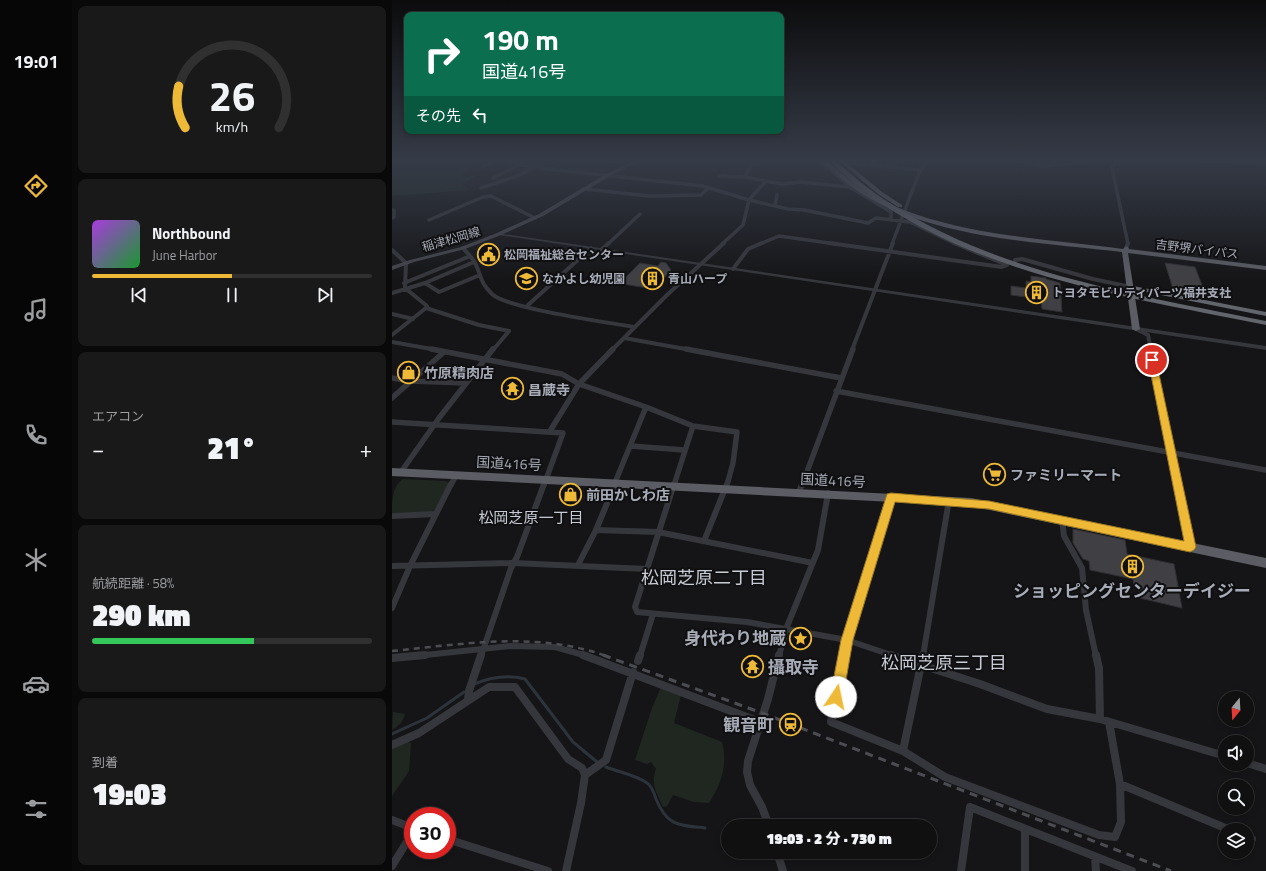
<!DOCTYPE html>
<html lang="ja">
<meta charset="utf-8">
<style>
:root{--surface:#101011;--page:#19191a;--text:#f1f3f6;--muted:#9c9d9f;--line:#303031;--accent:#edb937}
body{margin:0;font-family:"Titillium Web","Noto Sans JP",sans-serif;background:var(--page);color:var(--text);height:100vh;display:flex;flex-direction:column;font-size:15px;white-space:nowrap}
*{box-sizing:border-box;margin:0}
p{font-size:13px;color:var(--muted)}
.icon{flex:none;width:22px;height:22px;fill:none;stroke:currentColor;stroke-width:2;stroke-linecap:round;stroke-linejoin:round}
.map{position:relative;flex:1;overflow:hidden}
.panel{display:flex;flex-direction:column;gap:6px;padding:6px;background:#090909;width:320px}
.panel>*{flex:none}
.banner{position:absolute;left:12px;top:12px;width:380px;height:122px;border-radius:8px;box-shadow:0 2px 6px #0003,0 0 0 1px var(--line);background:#0b6e4f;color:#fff;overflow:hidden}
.needle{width:26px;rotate:198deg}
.tools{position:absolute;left:826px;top:691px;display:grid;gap:8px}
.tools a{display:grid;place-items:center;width:36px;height:36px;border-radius:50%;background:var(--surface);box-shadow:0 2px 6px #0003,0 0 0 1px var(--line);font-size:20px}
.speed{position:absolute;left:12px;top:807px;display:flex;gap:8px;font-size:20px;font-weight:700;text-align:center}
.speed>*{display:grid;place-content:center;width:52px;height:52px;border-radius:50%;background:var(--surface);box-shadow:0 2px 6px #0003,0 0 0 1px var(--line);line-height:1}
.speed .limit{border:6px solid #d22;background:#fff;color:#111}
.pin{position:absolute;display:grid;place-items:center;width:34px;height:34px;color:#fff;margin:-17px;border:2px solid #fff;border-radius:50%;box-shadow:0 1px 4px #0007}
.me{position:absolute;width:44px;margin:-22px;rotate:11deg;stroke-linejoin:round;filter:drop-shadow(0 0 3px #0008)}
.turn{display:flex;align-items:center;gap:14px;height:84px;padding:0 12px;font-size:18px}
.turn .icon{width:52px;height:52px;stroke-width:2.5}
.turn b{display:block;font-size:28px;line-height:34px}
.then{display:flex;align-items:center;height:38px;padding:0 12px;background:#0003;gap:8px;font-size:15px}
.big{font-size:30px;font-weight:800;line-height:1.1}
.panel .widget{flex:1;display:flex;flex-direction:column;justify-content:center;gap:6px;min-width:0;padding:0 14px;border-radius:8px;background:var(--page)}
.panel .dial{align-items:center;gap:0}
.dial svg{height:104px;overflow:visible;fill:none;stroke:var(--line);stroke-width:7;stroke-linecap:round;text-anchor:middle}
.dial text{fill:var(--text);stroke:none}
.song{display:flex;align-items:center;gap:12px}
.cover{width:48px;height:48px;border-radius:6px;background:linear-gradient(135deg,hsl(280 70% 55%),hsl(130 70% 35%))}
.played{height:4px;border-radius:2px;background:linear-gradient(90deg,var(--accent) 50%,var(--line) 50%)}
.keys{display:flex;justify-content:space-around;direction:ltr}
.heat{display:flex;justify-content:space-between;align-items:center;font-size:22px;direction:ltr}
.charge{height:6px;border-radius:3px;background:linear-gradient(90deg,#34c759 58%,var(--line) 0)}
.trip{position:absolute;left:329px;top:819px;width:216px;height:40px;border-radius:20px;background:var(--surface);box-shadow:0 2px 6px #0003,0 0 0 1px var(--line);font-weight:800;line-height:40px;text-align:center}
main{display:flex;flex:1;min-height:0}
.tabs{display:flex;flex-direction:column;width:72px;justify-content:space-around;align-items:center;background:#060607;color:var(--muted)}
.tabs .icon{width:28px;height:28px}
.tabs .active{color:var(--accent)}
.tabs b{font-size:18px;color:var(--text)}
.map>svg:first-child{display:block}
.green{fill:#202721}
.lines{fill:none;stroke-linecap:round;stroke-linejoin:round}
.stream{stroke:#2c333b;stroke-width:3}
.river{fill:#2c333b;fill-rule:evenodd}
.building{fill:#404044;stroke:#302f33}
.minor-far4{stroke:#36373c;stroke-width:3.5}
.minor-far3{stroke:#36373c;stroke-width:4}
.minor-far2{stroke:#36373c;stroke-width:5.5}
.minor-far1{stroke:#36373c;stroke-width:6}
.minor{stroke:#36373c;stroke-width:8}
.tertiary{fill:#36373c;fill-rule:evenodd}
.secondary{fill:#45464c;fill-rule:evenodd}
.trunk{fill:#5b5c64;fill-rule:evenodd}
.motorway{fill:#63656d;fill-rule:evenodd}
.rail-far1{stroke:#4c4d53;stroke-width:2.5;stroke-dasharray:6 5;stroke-linecap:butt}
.rail{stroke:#4c4d53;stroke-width:3;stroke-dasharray:8 6;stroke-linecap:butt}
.route{fill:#edb937;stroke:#9a7824}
.labels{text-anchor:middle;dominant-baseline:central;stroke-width:4;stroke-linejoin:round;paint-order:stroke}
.far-street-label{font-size:12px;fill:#a8acb7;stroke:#101012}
.far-poi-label{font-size:12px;font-weight:bold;fill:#a8acb7;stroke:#101012;text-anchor:start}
.poi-label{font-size:14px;font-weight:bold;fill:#a8acb7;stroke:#101012;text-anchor:start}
.street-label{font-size:14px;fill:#a8acb7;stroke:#101012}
.neighbourhood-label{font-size:15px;fill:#c8cbd3;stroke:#101012}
.near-poi-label{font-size:17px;font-weight:bold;fill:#a8acb7;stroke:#101012;text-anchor:end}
.near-neighbourhood-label{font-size:18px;fill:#c8cbd3;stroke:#101012}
</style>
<main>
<nav class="tabs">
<b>19:01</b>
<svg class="icon active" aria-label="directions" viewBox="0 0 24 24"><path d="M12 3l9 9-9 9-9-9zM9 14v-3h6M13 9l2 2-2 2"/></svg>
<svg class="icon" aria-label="music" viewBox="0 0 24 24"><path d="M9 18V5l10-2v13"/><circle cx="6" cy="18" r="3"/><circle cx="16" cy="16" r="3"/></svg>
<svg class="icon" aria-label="phone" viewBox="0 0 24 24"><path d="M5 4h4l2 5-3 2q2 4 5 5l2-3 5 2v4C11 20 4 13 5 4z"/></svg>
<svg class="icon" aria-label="climate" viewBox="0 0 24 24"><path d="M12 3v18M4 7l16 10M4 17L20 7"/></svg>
<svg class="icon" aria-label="car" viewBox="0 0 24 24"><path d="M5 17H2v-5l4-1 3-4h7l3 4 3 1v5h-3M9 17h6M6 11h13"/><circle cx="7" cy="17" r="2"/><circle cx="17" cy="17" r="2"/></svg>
<svg class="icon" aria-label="filters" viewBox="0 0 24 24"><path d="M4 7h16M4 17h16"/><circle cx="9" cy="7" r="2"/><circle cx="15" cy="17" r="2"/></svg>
</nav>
<section class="panel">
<div class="widget dial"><svg viewBox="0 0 100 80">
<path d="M14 69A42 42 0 1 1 86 69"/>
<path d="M14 69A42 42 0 0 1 9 37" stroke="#edb937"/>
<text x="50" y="56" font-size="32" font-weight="700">26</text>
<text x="50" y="72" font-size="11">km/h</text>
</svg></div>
<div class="widget">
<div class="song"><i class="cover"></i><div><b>Northbound</b><p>June Harbor</p></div></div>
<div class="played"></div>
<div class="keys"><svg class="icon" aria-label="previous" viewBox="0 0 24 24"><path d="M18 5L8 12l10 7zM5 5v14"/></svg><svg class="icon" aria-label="pause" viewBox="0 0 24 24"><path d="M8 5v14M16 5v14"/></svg><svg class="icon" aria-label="next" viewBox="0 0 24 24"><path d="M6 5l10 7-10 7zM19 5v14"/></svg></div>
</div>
<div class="widget"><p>エアコン</p>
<div class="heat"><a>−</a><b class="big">21°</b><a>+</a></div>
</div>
<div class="widget"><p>航続距離 · 58%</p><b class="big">290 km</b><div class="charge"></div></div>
<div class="widget"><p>到着</p><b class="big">19:03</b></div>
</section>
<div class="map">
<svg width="874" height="871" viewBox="0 0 874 871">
<rect width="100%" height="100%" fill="#151517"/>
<path class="green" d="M0 159H92L83 163 69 176 74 177 89 173 70 184 78 190 0 196Z
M11 479 54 481 57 483 43 510 39 512 0 513C0 501 0 486 11 479Z
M269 687 289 695 282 723 330 742C336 766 329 784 317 803L302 802 281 795 275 806 271 807C265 792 258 785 264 769L259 762 255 764 243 760 260 708Z
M1 712 13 714C11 722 7 726 0 730Z
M16 742 19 743 17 771 0 796V749Z"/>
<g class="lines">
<path class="stream" d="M82 684C99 677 115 674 133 679L181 742 205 762
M0 734 35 718 72 692
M214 767C226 772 244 775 255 783 260 786 262 793 264 799 275 826 286 825 313 828"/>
<path class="river" d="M608 159C623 159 637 164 651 164 675 165 701 159 726 159L651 168Z
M778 159 874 161V165L781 161Z"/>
</g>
<path class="building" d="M269 262 274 263 279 270 262 289 218 282 225 275 234 277 248 263 266 266Z
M773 263 803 267 813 293 781 289Z
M639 276 654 278V279L668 283 670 312 650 309 649 299 619 295V286L634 288V281L639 282Z
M681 529 733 540 735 554 782 564 790 608 748 598 746 587 742 586 741 579 698 570 697 561 691 559 681 543Z"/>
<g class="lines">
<path class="minor-far4" d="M113 159 130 165 165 170 311 186 357 200 396 209 412 210 476 223 484 218 518 222 564 244
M213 159 224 162 231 159
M426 159 458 187 499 212V220
M725 159 720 168 736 244
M457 163 528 170
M90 167 109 159
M327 176 353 177 390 184 408 182 458 187
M353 177 363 159
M101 178 129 164
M89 188 128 175 142 167
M193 189 256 196 309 195 315 189
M383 205 385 195
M0 210H2V217L0 218
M37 220 91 197 99 196 143 218
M216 244 248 214
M330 244 351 225 357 200 373 182
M368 244 387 236 444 244
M500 244 527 173 537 159"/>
<path class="minor-far3" d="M437 243 610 267 615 265 562 243
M71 248C75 253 82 259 84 265 90 278 88 282 100 294 116 309 215 322 242 327
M734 248 736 243
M0 250 14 263 13 288 35 306 34 308 87 325 117 331 101 350
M209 250 217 243
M623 260 630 259 701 279 739 287
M341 269 356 249 370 243
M12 283 76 257
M33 283 47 292 88 275
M0 293 33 283 82 262
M136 305 199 248
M0 314 21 319
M744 329 756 335 759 350
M0 335 34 308
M232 338 299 350
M0 342 45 350
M220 350 275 295 332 243
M460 350 501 243"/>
<path class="minor-far2" d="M39 349 170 374 187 384 254 407 301 426 345 432 341 463 335 485
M294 349 449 378
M759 349 786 485
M0 378 18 381 73 383
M444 391 874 470
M0 398 52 352
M0 422 171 433 152 485
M158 431 187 384 221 349
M239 446 292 450
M9 472 47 418 101 349
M59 485 64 475
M222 485 254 407
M282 485 301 426
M410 485 461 349"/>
<path class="minor-far1" d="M282 484 243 607 245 612 355 622 455 640 502 656
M786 484 798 547
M407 492 410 484
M0 516 44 514
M670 519 672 536 690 568 694 610 704 656
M204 530 266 532 421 563
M312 541 335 484
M186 565 204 530 223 484
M0 566 121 563 255 569
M0 608 18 566 59 484
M24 656 119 646 163 647 195 656
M89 656 119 568 125 557 152 484
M248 656 261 614
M387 656 394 629 426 550 436 493
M452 656 455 640 499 497
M531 656 557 500"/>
<path class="minor" d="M191 655 368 722
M452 655 439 722 511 751 553 777 707 835 723 837 729 822 728 784 717 722
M499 655 588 684 655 709 708 719 833 756
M704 655 707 668 708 719
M0 658 33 655
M246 661 248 655
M76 700 77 691 89 655
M0 745 27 733 97 687H123L176 759 190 768 193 775 189 803 174 871
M511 751 531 655
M855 763 874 769
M193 775 214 760 241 672
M728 784 838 830
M0 820 21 828
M377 826 370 807 358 785 355 772 356 761 376 699 387 655
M633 830V871
M855 837 860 839
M55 839 156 871
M385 852 391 871
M703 857 704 871
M0 866 21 832
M569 871 578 807 740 871"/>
<path class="tertiary" d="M105 233 874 346V350L107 235H105Z"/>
<path class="secondary" d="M246 159H252L218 176 151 216 109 235 73 249 22 262 0 270V266L18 260 69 247 105 233 147 214 214 174Z
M828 159 874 160V162L830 160Z"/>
<path class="trunk" d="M427 159H433C451 174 468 190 489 200 560 235 653 239 731 249L734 246 736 247 737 249 874 266V270L736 253 748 329 744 331 740 329 730 252C651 243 558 239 486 203 464 192 444 175 427 159Z
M445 159H450L490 192 510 205V207H506L486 194Z
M0 468 579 498 874 558V568L579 506 0 476Z"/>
<path class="motorway" d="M435 159H441C460 175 479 192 501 205 612 275 747 295 874 321V325C725 295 547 270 435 159Z
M736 285 874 312V316L739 289H736Z"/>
<path class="rail-far1" d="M0 651C71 644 146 631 214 656"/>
<path class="rail" d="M211 655 370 713 779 871"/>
</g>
<linearGradient id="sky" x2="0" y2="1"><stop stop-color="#0c0c0d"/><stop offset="0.57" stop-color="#353b47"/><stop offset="1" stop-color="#353b47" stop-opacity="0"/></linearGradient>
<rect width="874" height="281" fill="url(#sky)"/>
<path class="route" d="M760 357 764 360 804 547 802 550 798 552 597 509 503 502 461 640 451 697 449 702 444 704 439 702 438 697 449 640 495 494 499 493 597 501 792 541 756 360Z"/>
<defs>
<symbol id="civic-ring" viewBox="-11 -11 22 22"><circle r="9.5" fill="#101012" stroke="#edb937" stroke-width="1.5"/><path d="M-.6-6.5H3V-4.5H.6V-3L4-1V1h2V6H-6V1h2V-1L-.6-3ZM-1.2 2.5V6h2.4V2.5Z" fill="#edb937"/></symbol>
<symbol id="school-ring" viewBox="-11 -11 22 22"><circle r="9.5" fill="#101012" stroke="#edb937" stroke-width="1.5"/><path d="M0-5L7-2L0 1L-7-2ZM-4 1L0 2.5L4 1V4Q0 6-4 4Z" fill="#edb937"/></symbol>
<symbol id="building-ring" viewBox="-11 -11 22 22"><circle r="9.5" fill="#101012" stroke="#edb937" stroke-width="1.5"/><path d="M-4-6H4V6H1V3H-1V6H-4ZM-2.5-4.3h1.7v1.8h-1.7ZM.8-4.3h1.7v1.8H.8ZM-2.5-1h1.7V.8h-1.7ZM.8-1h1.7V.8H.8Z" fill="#edb937"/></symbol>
<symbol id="shop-ring" viewBox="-11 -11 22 22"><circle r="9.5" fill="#101012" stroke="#edb937" stroke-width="1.5"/><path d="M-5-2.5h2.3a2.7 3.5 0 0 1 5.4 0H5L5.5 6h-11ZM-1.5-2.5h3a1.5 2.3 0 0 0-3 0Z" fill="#edb937"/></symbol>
<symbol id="temple-ring" viewBox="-11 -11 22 22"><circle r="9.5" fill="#101012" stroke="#edb937" stroke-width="1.5"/><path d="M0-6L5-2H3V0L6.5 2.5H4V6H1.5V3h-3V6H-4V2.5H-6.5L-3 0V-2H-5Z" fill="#edb937"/></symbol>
<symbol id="supermarket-ring" viewBox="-11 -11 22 22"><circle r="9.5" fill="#101012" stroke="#edb937" stroke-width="1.5"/><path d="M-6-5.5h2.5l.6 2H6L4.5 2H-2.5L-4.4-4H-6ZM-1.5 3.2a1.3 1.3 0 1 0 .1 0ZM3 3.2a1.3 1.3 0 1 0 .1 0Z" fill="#edb937"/></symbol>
<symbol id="sight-ring" viewBox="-11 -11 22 22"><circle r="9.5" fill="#101012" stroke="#edb937" stroke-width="1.5"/><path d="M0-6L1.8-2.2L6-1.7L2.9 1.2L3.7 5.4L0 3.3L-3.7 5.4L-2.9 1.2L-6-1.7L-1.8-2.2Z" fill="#edb937"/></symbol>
<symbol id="station-ring" viewBox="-11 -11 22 22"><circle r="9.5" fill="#101012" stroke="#edb937" stroke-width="1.5"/><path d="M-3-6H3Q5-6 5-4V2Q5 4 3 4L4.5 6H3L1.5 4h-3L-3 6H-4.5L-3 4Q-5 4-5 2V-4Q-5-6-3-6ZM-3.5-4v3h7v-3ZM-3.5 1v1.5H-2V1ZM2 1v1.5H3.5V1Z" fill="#edb937"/></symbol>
</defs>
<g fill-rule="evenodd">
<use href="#civic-ring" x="84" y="242" width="25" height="25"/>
<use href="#school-ring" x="122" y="266" width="25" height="25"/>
<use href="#building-ring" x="248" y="266" width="25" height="25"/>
<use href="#building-ring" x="632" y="280" width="25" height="25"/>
<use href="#shop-ring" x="4" y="360" width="25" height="25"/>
<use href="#temple-ring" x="108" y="376" width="25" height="25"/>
<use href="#supermarket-ring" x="590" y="462" width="25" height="25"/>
<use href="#shop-ring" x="166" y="482" width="25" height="25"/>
<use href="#building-ring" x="728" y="554" width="25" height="25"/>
<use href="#sight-ring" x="396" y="626" width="25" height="25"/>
<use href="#temple-ring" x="348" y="654" width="25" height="25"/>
<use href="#station-ring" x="386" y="712" width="25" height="25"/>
</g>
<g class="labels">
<g class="far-street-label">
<text transform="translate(59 239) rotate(-16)">稲津松岡線</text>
<text transform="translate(805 249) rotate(7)">吉野堺バイパス</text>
</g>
<g class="far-poi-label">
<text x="112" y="254">松岡福祉総合センター</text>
<text x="150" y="278">なかよし幼児園</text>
<text x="276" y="278">青山ハープ</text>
<text x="660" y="292">トヨタモビリティパーツ福井支社</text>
</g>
<g class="poi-label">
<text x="32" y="372">竹原精肉店</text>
<text x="136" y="389">昌蔵寺</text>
<text x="618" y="474">ファミリーマート</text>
<text x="194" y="494">前田かしわ店</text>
</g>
<g class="street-label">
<text transform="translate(117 463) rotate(3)">国道416号</text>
<text transform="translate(441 480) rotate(3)">国道416号</text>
</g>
<g class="neighbourhood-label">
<text x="139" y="517">松岡芝原一丁目</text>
</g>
<g class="near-poi-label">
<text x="740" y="591" text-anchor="middle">ショッピングセンターデイジー</text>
<text x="394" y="638">身代わり地蔵</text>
<text x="376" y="667" text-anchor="start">攝取寺</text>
<text x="382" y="725">観音町</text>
</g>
<g class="near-neighbourhood-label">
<text x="312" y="577">松岡芝原二丁目</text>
<text x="552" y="662">松岡芝原三丁目</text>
</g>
</g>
</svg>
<div class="tools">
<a><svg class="needle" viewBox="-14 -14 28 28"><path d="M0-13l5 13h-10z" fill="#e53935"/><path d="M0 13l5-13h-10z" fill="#9c9d9f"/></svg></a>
<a><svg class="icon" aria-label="sound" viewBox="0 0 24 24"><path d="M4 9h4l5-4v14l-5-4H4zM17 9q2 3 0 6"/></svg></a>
<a><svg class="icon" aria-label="search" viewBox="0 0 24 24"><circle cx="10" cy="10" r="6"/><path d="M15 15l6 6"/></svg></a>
<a><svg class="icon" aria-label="layers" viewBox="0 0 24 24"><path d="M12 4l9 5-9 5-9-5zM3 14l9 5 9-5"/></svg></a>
</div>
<div class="speed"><div class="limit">30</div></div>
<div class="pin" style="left:760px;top:360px;background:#d93025"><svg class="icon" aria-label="arrive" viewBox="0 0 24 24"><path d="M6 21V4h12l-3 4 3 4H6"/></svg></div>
<svg class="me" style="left:444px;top:697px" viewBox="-20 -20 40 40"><circle r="19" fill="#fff"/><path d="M0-13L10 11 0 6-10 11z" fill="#edb937"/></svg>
<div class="trip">19:03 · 2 分 · 730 m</div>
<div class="banner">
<div class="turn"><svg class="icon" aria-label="right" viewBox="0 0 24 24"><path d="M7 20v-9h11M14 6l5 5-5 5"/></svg><div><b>190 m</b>国道416号</div></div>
<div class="then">その先<svg class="icon" aria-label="left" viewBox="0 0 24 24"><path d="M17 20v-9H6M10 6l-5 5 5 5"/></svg></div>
</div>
</div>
</main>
